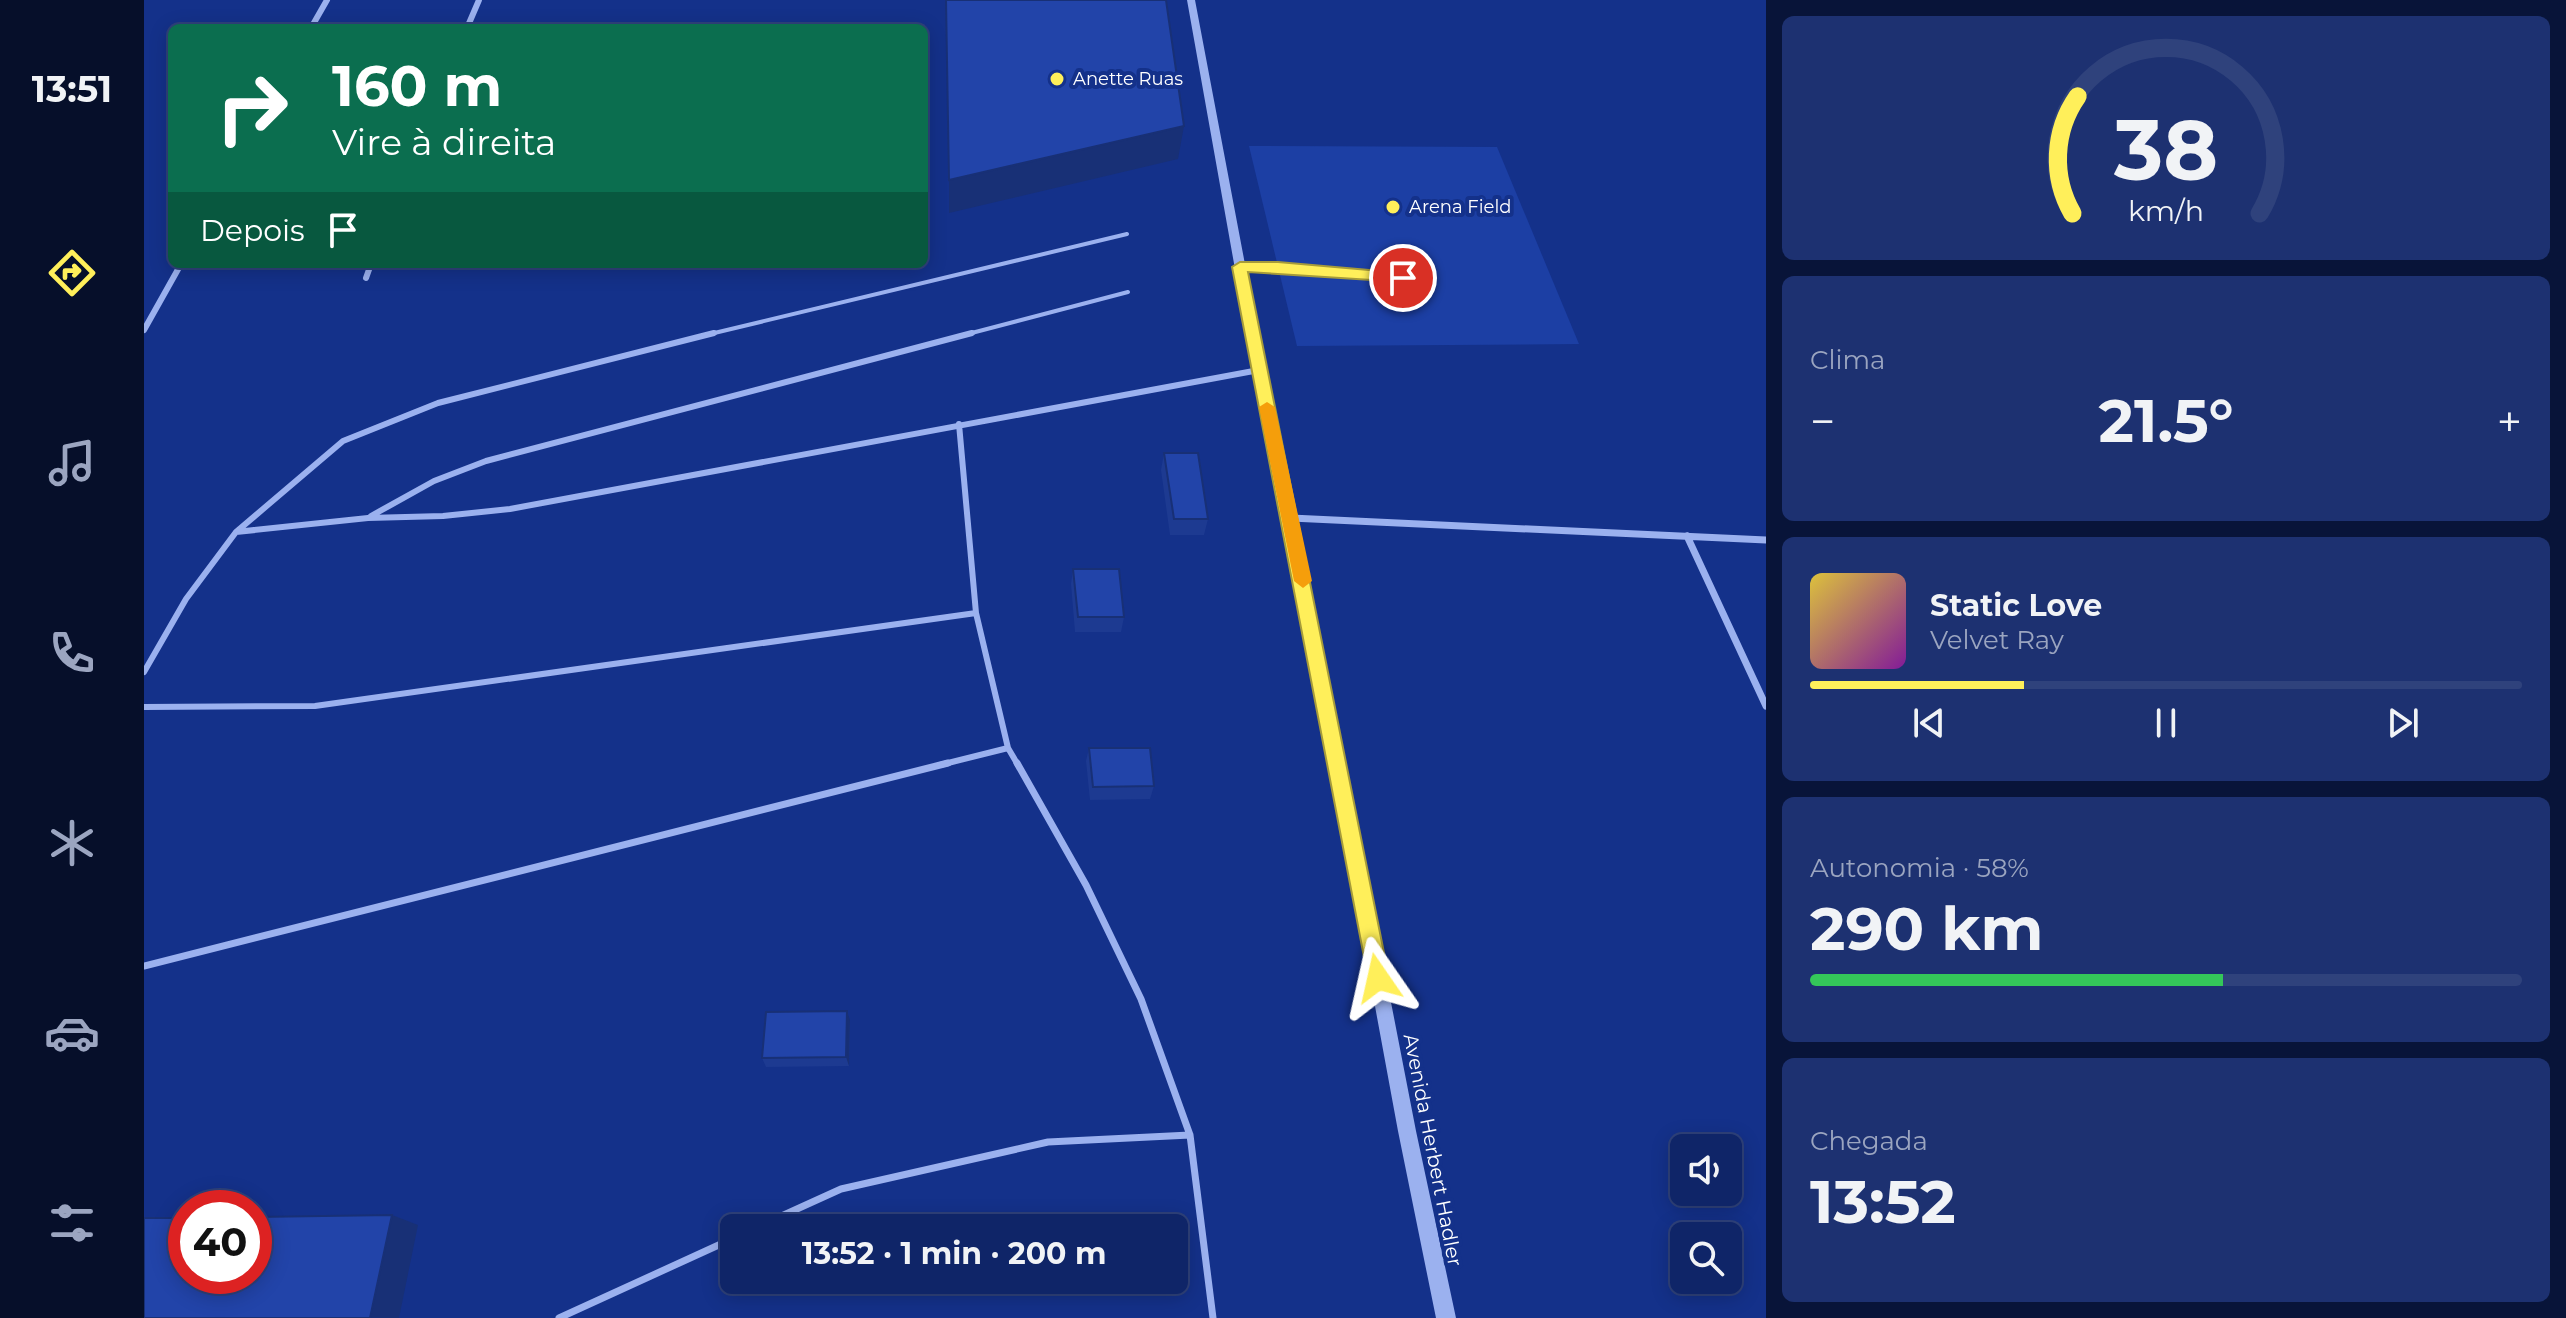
<!DOCTYPE html>
<html lang="pt">
<meta charset="utf-8">
<style>
:root{--surface:#0f2568;--page:#1d3171;--text:#f1f3f6;--muted:#9ba5c0;--line:#2f427c;--accent:#ffef5a}
body{margin:0;font-family:Montserrat,sans-serif;background:var(--page);color:var(--text);height:100vh;display:flex;flex-direction:column;font-size:30px;white-space:nowrap}
*{box-sizing:border-box;margin:0}
p{font-size:26px;color:var(--muted)}
.icon{flex:none;width:44px;height:44px;fill:none;stroke:currentColor;stroke-width:2;stroke-linecap:round;stroke-linejoin:round}
.map{position:relative;flex:1;overflow:hidden}
.panel{display:flex;flex-direction:column;gap:16px;padding:16px;background:#081439;width:800px}
.panel>*{flex:none}
.top-card{position:absolute;left:24px;top:24px;width:760px;height:244px;border-radius:12px;box-shadow:0 4px 20px #0003,0 0 0 2px var(--line);background:#0b6e4f;color:#fff;overflow:hidden}
.fabs{position:absolute;left:1526px;top:1134px;display:grid;gap:16px}
.fabs a{display:grid;place-items:center;width:72px;height:72px;border-radius:12px;background:var(--surface);box-shadow:0 4px 20px #0003,0 0 0 2px var(--line);font-size:40px}
.speed{position:absolute;left:24px;top:1190px;display:flex;gap:16px;font-size:40px;font-weight:700;text-align:center}
.speed>*{display:grid;place-content:center;width:104px;height:104px;border-radius:50%;background:var(--surface);box-shadow:0 4px 20px #0003,0 0 0 2px var(--line);line-height:1}
.speed .limit{border:12px solid #d22;background:#fff;color:#111}
.pin{position:absolute;display:grid;place-items:center;width:68px;height:68px;color:#fff;margin:-34px;border:4px solid #fff;border-radius:50%;box-shadow:0 2px 8px #0007}
.me{position:absolute;width:88px;margin:-44px;rotate:349deg;stroke-linejoin:round;filter:drop-shadow(0 0 6px #0008)}
.turn{display:flex;align-items:center;gap:28px;height:168px;padding:0 32px;font-size:36px}
.turn .icon{width:104px;height:104px;stroke-width:2.5}
.turn b{display:block;font-size:56px;line-height:68px}
.then{display:flex;align-items:center;height:76px;padding:0 32px;background:#0003;gap:16px;font-size:30px}
.big{font-size:60px;font-weight:700;line-height:1.1}
.panel .widget{flex:1;display:flex;flex-direction:column;justify-content:center;gap:12px;min-width:0;padding:0 28px;border-radius:12px;background:var(--page)}
.panel .dial{align-items:center;gap:0}
.dial svg{height:208px;overflow:visible;fill:none;stroke:var(--line);stroke-width:7;stroke-linecap:round;text-anchor:middle}
.dial text{fill:var(--text);stroke:none}
.song{display:flex;align-items:center;gap:24px}
.cover{width:96px;height:96px;border-radius:12px;background:linear-gradient(135deg,hsl(50 70% 55%),hsl(290 70% 35%))}
.played{height:8px;border-radius:4px;background:linear-gradient(90deg,var(--accent) 30%,var(--line) 30%)}
.keys{display:flex;justify-content:space-around;direction:ltr}
.heat{display:flex;justify-content:space-between;align-items:center;font-size:44px;direction:ltr}
.charge{height:12px;border-radius:6px;background:linear-gradient(90deg,#34c759 58%,var(--line) 0)}
.trip{position:absolute;left:576px;top:1214px;width:468px;height:80px;border-radius:12px;background:var(--surface);box-shadow:0 4px 20px #0003,0 0 0 2px var(--line);font-weight:700;line-height:80px;text-align:center}
main{display:flex;flex:1;min-height:0}
.menu{display:flex;flex-direction:column;width:144px;justify-content:space-around;align-items:center;background:#060f2a;color:var(--muted)}
.menu .icon{width:56px;height:56px}
.menu .current{color:var(--accent)}
.menu b{font-size:36px;color:var(--text)}
.map>svg:first-child{display:block}
.green{fill:#1c3fa4}
.lines{fill:none;stroke-linecap:round;stroke-linejoin:round}
.service-far2{stroke:#9bb1ef;stroke-width:4}
.service-far1{stroke:#9bb1ef;stroke-width:6}
.service{stroke:#9bb1ef;stroke-width:7}
.minor-far1{stroke:#9bb1ef;stroke-width:6}
.minor{stroke:#9bb1ef;stroke-width:7}
.tertiary{fill:#9bb1ef;fill-rule:evenodd}
.wall{fill:#1d3a91}
.shaded-wall{fill:#183076}
.building{fill:#2244a9;stroke:#183076;stroke-width:2}
.route{fill:#ffef5a;stroke:#a69b3a;stroke-width:2}
.slow{fill:#f59e0b}
.poi-dot{fill:#ffef5a;stroke:#14318a;stroke-width:3}
.labels{text-anchor:middle;dominant-baseline:central;stroke-width:8;stroke-linejoin:round;paint-order:stroke}
.far-poi-label{font-size:18px;fill:#fff;stroke:#14318a;text-anchor:start}
.street-label{font-size:20px;fill:#fff;stroke:#14318a}
</style>
<main>
<nav class="menu">
<b>13:51</b>
<svg class="icon current" aria-label="directions" viewBox="0 0 24 24"><path d="M12 3l9 9-9 9-9-9zM9 14v-3h6M13 9l2 2-2 2"/></svg>
<svg class="icon" aria-label="music" viewBox="0 0 24 24"><path d="M9 18V5l10-2v13"/><circle cx="6" cy="18" r="3"/><circle cx="16" cy="16" r="3"/></svg>
<svg class="icon" aria-label="phone" viewBox="0 0 24 24"><path d="M5 4h4l2 5-3 2q2 4 5 5l2-3 5 2v4C11 20 4 13 5 4z"/></svg>
<svg class="icon" aria-label="climate" viewBox="0 0 24 24"><path d="M12 3v18M4 7l16 10M4 17L20 7"/></svg>
<svg class="icon" aria-label="car" viewBox="0 0 24 24"><path d="M5 17H2v-5l4-1 3-4h7l3 4 3 1v5h-3M9 17h6M6 11h13"/><circle cx="7" cy="17" r="2"/><circle cx="17" cy="17" r="2"/></svg>
<svg class="icon" aria-label="filters" viewBox="0 0 24 24"><path d="M4 7h16M4 17h16"/><circle cx="9" cy="7" r="2"/><circle cx="15" cy="17" r="2"/></svg>
</nav>
<div class="map">
<svg width="1622" height="1318" viewBox="0 0 1622 1318">
<rect width="100%" height="100%" fill="#14318a"/>
<path class="green" d="M1105 146 1353 147 1435 344 1153 346Z"/>
<g class="lines">
<path class="service-far2" d="M1096 267H1134L1259 278
M562 335 983 234
M820 335 984 292"/>
<path class="service-far1" d="M815 424 832 613 864 748 874 765
M227 516 290 481 342 461 828 333
M92 532 199 441 294 403 570 333
M0 672 42 599 92 532 224 518 299 516 366 509 1115 370
M0 707 171 706 832 613
M796 765 864 748"/>
<path class="service" d="M873 763 942 885 997 999 1046 1135 1069 1318
M0 966 804 763
M611 1228 697 1189 904 1142 1046 1135
M415 1318 590 1238"/>
<path class="minor-far1" d="M167 28 183 0
M323 28 335 0
M222 278 227 264
M0 330 37 264"/>
<path class="minor" d="M1147 518 1622 540
M1543 536 1622 706"/>
<path class="tertiary" d="M1043 0H1051L1121 370 1153 518 1272 1131 1312 1318H1292L1254 1131 1141 518 1109 370Z"/>
</g>
<path class="wall" d="M1020 453 1064 519 1060 535H1026L1017 470Z
M929 569 980 617 977 632H931L927 584Z
M945 748 1010 786 1006 799 946 800 942 761Z
M706 1020 705 1066 622 1067 618 1058Z"/>
<path class="shaded-wall" d="M1040 126 1034 159 805 213V180Z
M703 1011 706 1020 705 1066 702 1057Z
M248 1215 274 1225 255 1318H226Z"/>
<path class="building" d="M802 0H1022L1040 126 805 180Z
M1020 453H1054L1064 519H1030Z
M929 569H975L980 617H934Z
M945 748H1006L1010 786 949 787Z
M703 1011 702 1057 618 1058 622 1012Z
M248 1215 226 1318H0V1218H42V1276H110V1217Z"/>
<path class="route" d="M1096 262H1134L1259 273 1266 278 1259 282 1104 272 1245 978 1242 985 1234 988 1227 985 1224 978 1088 267Z"/>
<path class="slow" d="M1123 402 1131 407 1168 581 1159 588 1150 581 1115 407Z"/>
<g class="poi-dot">
<circle cx="913" cy="79" r="8"/>
<circle cx="1249" cy="207" r="8"/>
</g>
<g class="labels">
<g class="far-poi-label">
<text x="929" y="79">Anette Ruas</text>
<text x="1265" y="207">Arena Field</text>
</g>
<g class="street-label">
<text transform="translate(1289 1150) rotate(79)">Avenida Herbert Hadler</text>
</g>
</g>
</svg>
<div class="fabs">
<a><svg class="icon" aria-label="sound" viewBox="0 0 24 24"><path d="M4 9h4l5-4v14l-5-4H4zM17 9q2 3 0 6"/></svg></a>
<a><svg class="icon" aria-label="search" viewBox="0 0 24 24"><circle cx="10" cy="10" r="6"/><path d="M15 15l6 6"/></svg></a>
</div>
<div class="speed"><div class="limit">40</div></div>
<div class="pin" style="left:1259px;top:278px;background:#d93025"><svg class="icon" aria-label="arrive" viewBox="0 0 24 24"><path d="M6 21V4h12l-3 4 3 4H6"/></svg></div>
<svg class="me" style="left:1234px;top:978px" viewBox="-20 -20 40 40"><path d="M0-17L14 15 0 8-14 15z" fill="#ffef5a" stroke="#fff" stroke-width="4"/></svg>
<div class="trip">13:52 · 1 min · 200 m</div>
<div class="top-card">
<div class="turn"><svg class="icon" aria-label="right" viewBox="0 0 24 24"><path d="M7 20v-9h11M14 6l5 5-5 5"/></svg><div><b>160 m</b>Vire à direita</div></div>
<div class="then">Depois<svg class="icon" aria-label="arrive" viewBox="0 0 24 24"><path d="M6 21V4h12l-3 4 3 4H6"/></svg></div>
</div>
</div>
<section class="panel">
<div class="widget dial"><svg viewBox="0 0 100 80">
<path d="M14 69A42 42 0 1 1 86 69"/>
<path d="M14 69A42 42 0 0 1 16 24" stroke="#ffef5a"/>
<text x="50" y="56" font-size="32" font-weight="700">38</text>
<text x="50" y="72" font-size="11">km/h</text>
</svg></div>
<div class="widget"><p>Clima</p>
<div class="heat"><a>−</a><b class="big">21.5°</b><a>+</a></div>
</div>
<div class="widget">
<div class="song"><i class="cover"></i><div><b>Static Love</b><p>Velvet Ray</p></div></div>
<div class="played"></div>
<div class="keys"><svg class="icon" aria-label="previous" viewBox="0 0 24 24"><path d="M18 5L8 12l10 7zM5 5v14"/></svg><svg class="icon" aria-label="pause" viewBox="0 0 24 24"><path d="M8 5v14M16 5v14"/></svg><svg class="icon" aria-label="next" viewBox="0 0 24 24"><path d="M6 5l10 7-10 7zM19 5v14"/></svg></div>
</div>
<div class="widget"><p>Autonomia · 58%</p><b class="big">290 km</b><div class="charge"></div></div>
<div class="widget"><p>Chegada</p><b class="big">13:52</b></div>
</section>
</main>
